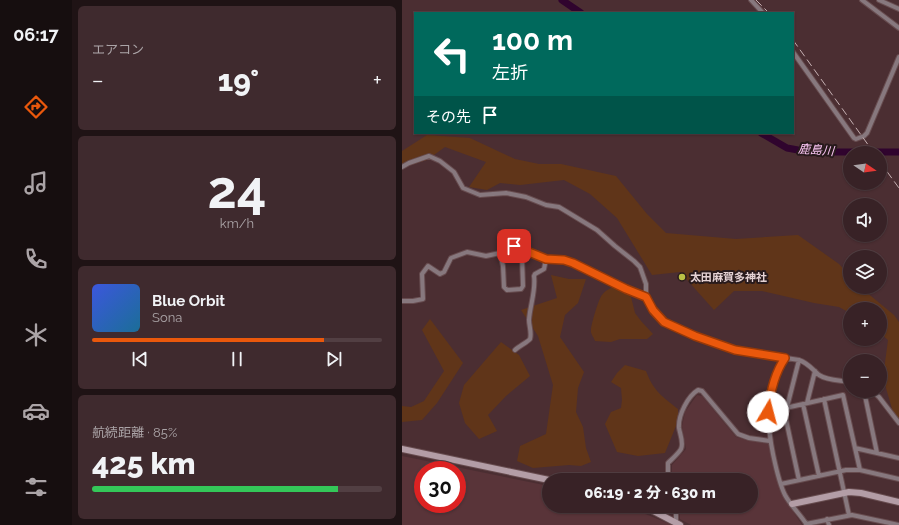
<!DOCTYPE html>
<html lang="ja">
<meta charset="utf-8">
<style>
:root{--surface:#382226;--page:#3f2a2e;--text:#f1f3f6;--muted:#aba4a7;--line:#523f43;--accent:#ea580c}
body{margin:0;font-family:Raleway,"Noto Sans JP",sans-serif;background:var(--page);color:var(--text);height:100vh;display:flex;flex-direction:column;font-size:15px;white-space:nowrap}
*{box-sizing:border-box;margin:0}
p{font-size:13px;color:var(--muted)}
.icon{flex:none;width:22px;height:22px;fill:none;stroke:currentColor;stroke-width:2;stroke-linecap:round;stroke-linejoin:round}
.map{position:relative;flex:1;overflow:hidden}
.side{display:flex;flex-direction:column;gap:6px;padding:6px;background:#1f1315;width:330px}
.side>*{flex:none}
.banner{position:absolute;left:12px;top:12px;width:380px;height:122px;border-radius:0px;box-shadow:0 1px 3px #0004,0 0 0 1px var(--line);background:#00695c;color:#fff;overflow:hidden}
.needle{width:26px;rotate:103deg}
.tools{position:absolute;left:441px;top:146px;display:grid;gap:8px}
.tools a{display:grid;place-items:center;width:44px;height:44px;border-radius:50%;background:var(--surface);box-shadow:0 1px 3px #0004,0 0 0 1px var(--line);font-size:20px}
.speed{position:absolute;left:12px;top:461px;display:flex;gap:8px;font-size:20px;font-weight:700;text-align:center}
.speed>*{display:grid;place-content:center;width:52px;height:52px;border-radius:50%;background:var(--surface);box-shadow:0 1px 3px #0004,0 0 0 1px var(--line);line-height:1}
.speed .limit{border:6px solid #d22;background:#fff;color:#111}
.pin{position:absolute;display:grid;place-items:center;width:34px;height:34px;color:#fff;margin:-17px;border-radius:8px;box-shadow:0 2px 6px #0006}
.me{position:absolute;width:44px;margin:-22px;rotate:8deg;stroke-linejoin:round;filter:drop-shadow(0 0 3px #0008)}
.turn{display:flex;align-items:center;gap:14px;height:84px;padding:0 12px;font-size:18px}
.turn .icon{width:52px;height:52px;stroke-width:2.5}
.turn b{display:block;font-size:28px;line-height:34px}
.then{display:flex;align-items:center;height:38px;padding:0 12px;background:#0003;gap:8px;font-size:15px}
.big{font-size:30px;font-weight:800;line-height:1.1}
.side .widget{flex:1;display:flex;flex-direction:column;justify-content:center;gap:6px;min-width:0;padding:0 14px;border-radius:6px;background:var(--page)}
.side .dial{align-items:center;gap:0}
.dial b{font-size:52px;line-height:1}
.song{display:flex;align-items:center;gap:12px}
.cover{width:48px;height:48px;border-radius:6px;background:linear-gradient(135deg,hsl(230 70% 55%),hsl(200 70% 35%))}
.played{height:4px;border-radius:2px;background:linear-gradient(90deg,var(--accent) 80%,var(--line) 80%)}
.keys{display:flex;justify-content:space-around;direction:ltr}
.heat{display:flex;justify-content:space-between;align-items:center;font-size:22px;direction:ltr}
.charge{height:6px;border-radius:3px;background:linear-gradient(90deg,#34c759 85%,var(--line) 0)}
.trip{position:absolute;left:140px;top:473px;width:216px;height:40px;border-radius:20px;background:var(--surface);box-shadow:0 1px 3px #0004,0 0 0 1px var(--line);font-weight:800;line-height:40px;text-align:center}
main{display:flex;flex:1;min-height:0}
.tabs{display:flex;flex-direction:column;width:72px;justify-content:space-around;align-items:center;background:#160e0f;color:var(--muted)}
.tabs .icon{width:28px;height:28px}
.tabs .active{color:var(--accent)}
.tabs b{font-size:18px;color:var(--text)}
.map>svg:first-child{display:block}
.built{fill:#593439;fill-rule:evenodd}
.green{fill:#603519}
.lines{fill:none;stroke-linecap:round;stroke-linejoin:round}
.river{stroke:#30042e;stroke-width:7}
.street-casing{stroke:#674c4f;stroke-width:6}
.secondary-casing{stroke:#674c4f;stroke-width:8}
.street{stroke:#87787e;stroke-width:4}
.secondary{stroke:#b39da6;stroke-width:6}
.rail{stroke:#c5b0b2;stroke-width:1;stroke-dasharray:8 4;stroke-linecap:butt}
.route-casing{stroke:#983908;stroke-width:10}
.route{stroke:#ea580c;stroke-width:7}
.poi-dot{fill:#bbc045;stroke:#281a1c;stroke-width:1.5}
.labels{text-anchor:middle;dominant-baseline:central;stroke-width:4;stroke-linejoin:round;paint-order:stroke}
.poi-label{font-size:11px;font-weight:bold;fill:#e5d2d4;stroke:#281a1c;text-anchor:start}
.water-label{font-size:12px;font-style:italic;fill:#fcc6f5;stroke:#281a1c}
</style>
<main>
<nav class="tabs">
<b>06:17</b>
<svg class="icon active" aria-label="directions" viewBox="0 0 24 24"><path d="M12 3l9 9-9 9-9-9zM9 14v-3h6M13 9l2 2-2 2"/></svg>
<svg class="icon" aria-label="music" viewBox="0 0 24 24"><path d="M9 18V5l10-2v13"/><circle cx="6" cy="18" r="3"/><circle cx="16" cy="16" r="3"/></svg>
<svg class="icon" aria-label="phone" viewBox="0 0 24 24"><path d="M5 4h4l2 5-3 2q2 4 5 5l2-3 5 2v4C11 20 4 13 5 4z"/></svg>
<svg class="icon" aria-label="climate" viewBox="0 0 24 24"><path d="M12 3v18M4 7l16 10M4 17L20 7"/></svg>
<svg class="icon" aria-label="car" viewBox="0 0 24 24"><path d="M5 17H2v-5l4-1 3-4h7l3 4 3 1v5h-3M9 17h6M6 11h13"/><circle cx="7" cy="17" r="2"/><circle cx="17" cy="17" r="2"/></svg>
<svg class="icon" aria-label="filters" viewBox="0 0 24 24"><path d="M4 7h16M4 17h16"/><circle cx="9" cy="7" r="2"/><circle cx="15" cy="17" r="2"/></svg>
</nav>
<section class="side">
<div class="widget"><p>エアコン</p>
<div class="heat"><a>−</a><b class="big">19°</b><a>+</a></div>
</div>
<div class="widget dial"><b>24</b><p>km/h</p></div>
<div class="widget">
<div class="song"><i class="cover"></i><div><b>Blue Orbit</b><p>Sona</p></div></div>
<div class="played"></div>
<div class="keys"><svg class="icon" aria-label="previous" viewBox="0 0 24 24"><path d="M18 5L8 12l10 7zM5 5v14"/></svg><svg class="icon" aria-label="pause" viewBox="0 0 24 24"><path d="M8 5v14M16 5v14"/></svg><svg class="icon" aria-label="next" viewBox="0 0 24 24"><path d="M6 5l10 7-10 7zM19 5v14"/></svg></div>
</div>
<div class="widget"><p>航続距離 · 85%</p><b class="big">425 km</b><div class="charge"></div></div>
</section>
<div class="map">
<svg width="497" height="525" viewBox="0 0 497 525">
<rect width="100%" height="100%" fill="#4b2e32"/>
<path class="built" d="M295 395 300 396 334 437 366 444 378 491 400 525H289L278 519 277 506H349V480H270V465L284 449 280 426 283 412Z
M0 456 147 486V506H224L270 525H0ZM21 470H55V504H21Z"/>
<path class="green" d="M25 135 68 138 113 159 137 164H159L214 176 245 214 264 233 334 239 396 235 437 264 448 276V287H458L492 315 497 322V419L491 412 481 378 486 340 478 333V309H448V313L437 307 412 303 360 291H332L312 310 278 272 250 275 215 218 188 194 162 180 118 185 98 183 85 190 67 187 84 162 43 147 25 160 0 168V151Z
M149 275 167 279H184L176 303 163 315 158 337 182 372 176 388 174 412 181 427 184 448 189 462 179 466 167 465 131 468 115 461 118 446 144 434 151 385 136 336 119 310 155 298Z
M214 286 229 297 233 313 239 321 251 334 245 339H218L209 342 193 341C192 338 189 334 189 332 188 327 197 298 200 295 204 290 208 288 214 286Z
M28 319 61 363 35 403 20 420 0 422V406L9 407 22 401 42 371 20 330Z
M99 342 117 355 128 376 104 396 86 415 95 431 77 439 63 423 57 403 62 385Z
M223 365 244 371C252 392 260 396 276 409V421L263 453 236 456 215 452 203 424 209 412 219 408 220 400 219 388 209 382 215 373Z"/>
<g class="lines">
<path class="river" d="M160 0 179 13
M359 133 385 148 407 152H497"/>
<defs>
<path id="street" d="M349 0 361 13
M460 0 497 28
M477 0 497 9
M391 52 452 138 454 139 462 136 465 133 497 57
M0 167 7 163 27 156 38 161 52 172 61 188 78 195 104 193 124 197 144 205 157 207 195 230 213 246 232 261 238 267 244 284V297
M98 253 101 266 102 287 105 290 119 289 121 286 120 257 121 249
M0 301H11L21 299 20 274 26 266 38 274 42 272 49 258 65 252 84 256 98 253 112 246 144 259 161 260 171 263 225 289 244 297 251 310 262 322 301 339 333 350 397 360C406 363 410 369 417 375 426 381 438 380 448 382
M113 350C116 347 127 341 128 339 130 333 127 326 127 320 128 305 134 291 132 276L133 274 142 269 144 259
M383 357C364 388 364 420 371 454 374 468 377 483 383 495 389 506 398 514 405 525
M397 360 383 415 397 480
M462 391 475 453
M470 391 477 397 497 423
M422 399 447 515
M405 403 413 371
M401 404 417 476
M366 412 441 395 458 470
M453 448 497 458
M266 480V463C270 459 276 454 279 449 282 443 278 434 277 428 276 415 286 396 296 390L300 391 336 434 347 438 368 441
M379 484 444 470H458L497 479
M272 506 274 508V523
M425 519 427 525
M404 524 450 515 497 525"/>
<path id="secondary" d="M0 449 147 480
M390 504 447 492 459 493 497 502
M242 506 278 525"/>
</defs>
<use href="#street" class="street-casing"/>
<use href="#secondary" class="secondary-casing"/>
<use href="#street" class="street"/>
<use href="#secondary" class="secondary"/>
<path class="rail" d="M354 0 367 13
M391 40 472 153
M478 162 497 188"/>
</g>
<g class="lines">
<defs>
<path id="route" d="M112 246 144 259 162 260 171 263 224 289 244 297 251 310 262 322 293 336 333 350 383 358C372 374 368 393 366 412"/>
</defs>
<use href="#route" class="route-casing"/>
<use href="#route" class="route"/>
</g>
<circle class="poi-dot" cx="280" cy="277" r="4"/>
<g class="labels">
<g class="poi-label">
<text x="288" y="277">太田麻賀多神社</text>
</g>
<g class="water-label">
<text transform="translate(414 150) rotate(4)">鹿島川</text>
</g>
</g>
</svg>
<div class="tools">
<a><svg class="needle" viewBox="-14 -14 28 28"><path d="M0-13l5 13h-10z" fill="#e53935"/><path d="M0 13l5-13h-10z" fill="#aba4a7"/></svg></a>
<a><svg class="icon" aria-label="sound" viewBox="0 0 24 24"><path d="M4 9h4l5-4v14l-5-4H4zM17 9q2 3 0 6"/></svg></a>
<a><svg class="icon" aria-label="layers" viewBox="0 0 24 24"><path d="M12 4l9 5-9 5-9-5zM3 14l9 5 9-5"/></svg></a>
<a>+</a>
<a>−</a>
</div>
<div class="speed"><div class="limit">30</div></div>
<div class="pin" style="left:112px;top:246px;background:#d93025"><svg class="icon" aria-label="arrive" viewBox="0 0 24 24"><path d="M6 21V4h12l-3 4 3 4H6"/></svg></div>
<svg class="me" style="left:366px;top:412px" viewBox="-20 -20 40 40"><circle r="19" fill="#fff"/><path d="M0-13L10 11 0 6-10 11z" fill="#ea580c"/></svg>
<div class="trip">06:19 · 2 分 · 630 m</div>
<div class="banner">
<div class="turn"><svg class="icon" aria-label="left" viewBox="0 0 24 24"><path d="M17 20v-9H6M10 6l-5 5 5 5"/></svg><div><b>100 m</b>左折</div></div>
<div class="then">その先<svg class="icon" aria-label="arrive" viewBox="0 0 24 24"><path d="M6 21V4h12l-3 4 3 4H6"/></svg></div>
</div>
</div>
</main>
